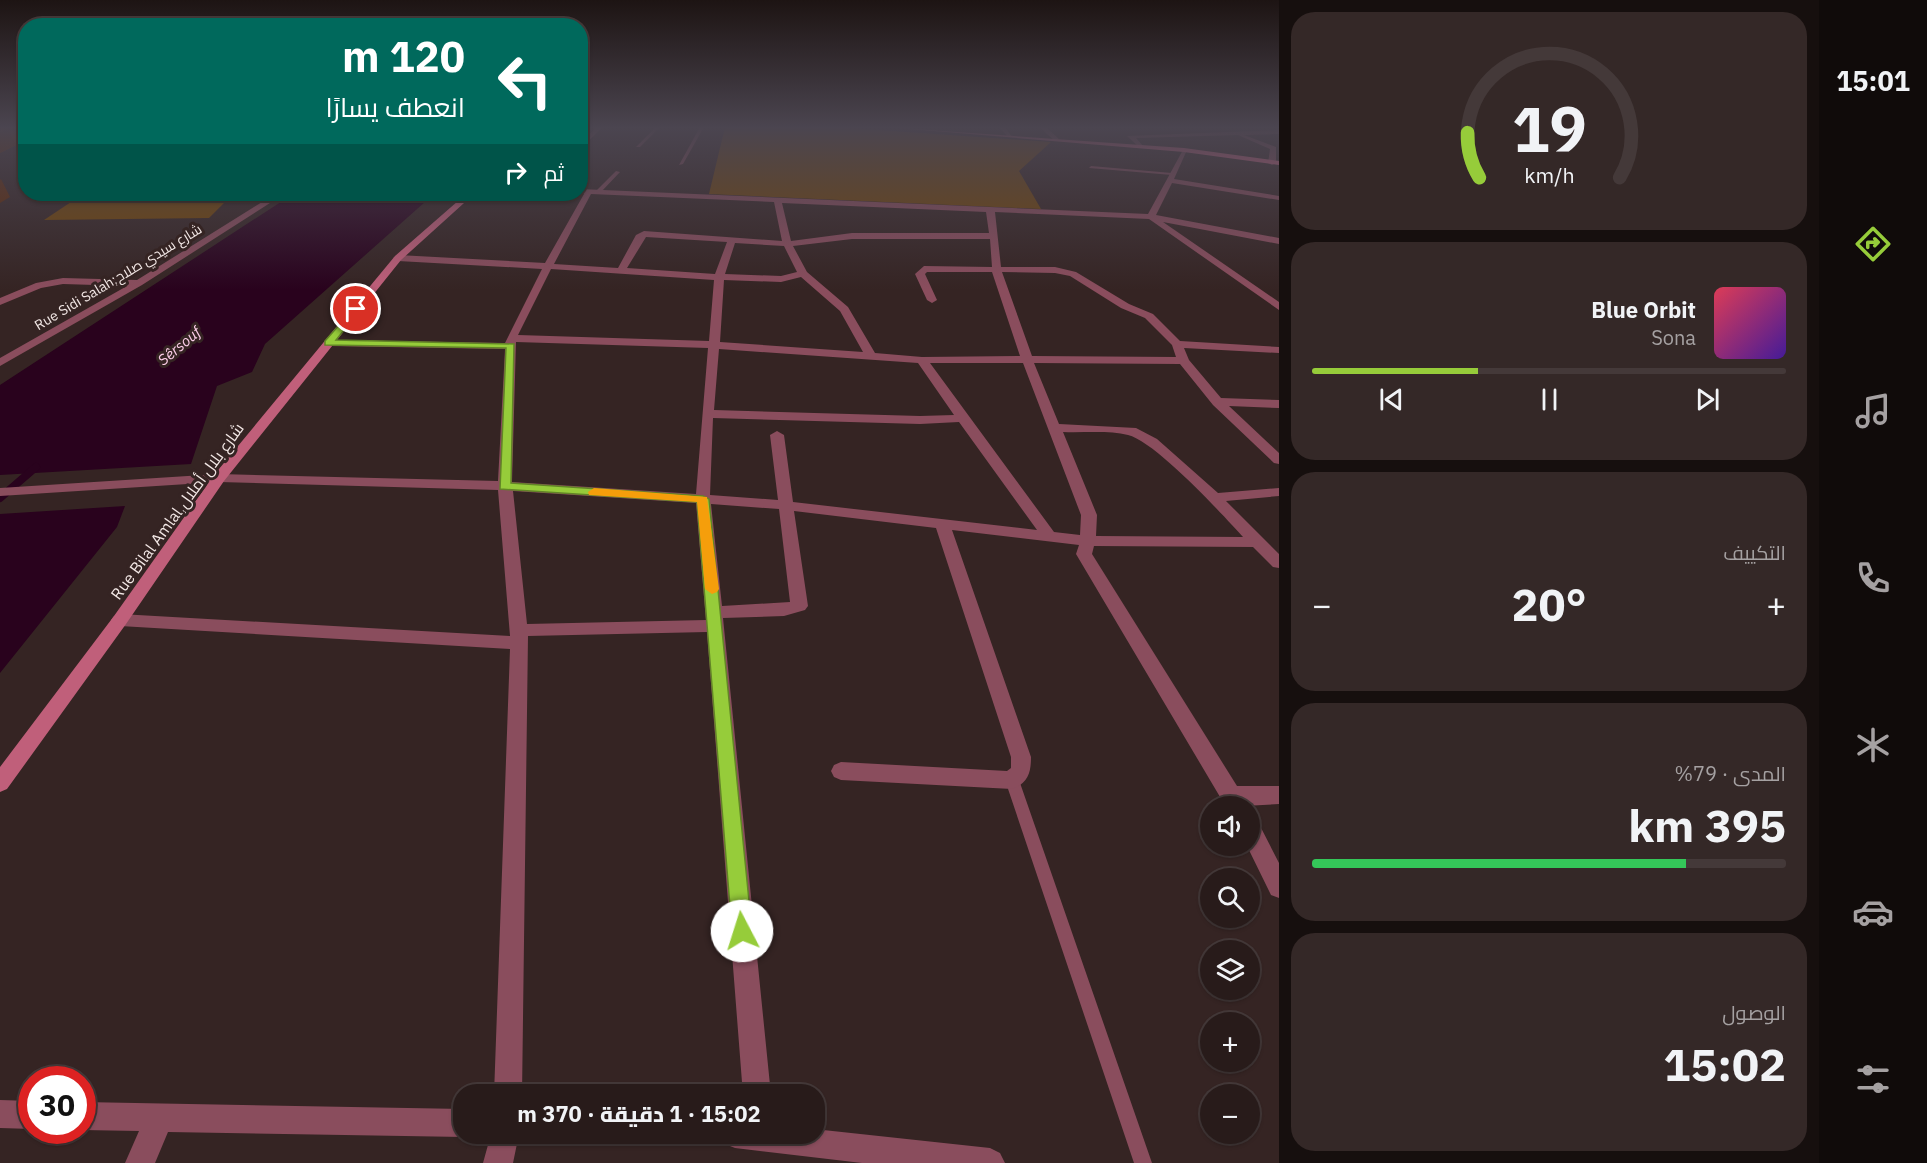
<!DOCTYPE html>
<html lang="ar">
<meta charset="utf-8">
<style>
:root{--surface:#281b1a;--page:#342827;--text:#f1f3f6;--muted:#a5a1a2;--line:#443939;--accent:#96cc3a}
body{margin:0;font-family:"IBM Plex Sans",Cairo,sans-serif;background:var(--page);color:var(--text);direction:rtl;height:100vh;display:flex;flex-direction:column;font-size:22px;white-space:nowrap}
*{box-sizing:border-box;margin:0}
p{font-size:20px;color:var(--muted)}
.icon{flex:none;width:33px;height:33px;fill:none;stroke:currentColor;stroke-width:2;stroke-linecap:round;stroke-linejoin:round}
.map{position:relative;flex:1;overflow:hidden;direction:ltr}
.details{display:flex;flex-direction:column;gap:12px;padding:12px;background:#160f0e;width:540px}
.details>*{flex:none}
.top-card{position:absolute;left:18px;top:18px;width:570px;height:183px;border-radius:24px;box-shadow:0 2px 4px #0004,0 0 0 2px var(--line);direction:rtl;background:#00695c;color:#fff;overflow:hidden}
.tools{position:absolute;left:1200px;top:796px;display:grid;gap:12px}
.tools a{display:grid;place-items:center;width:60px;height:60px;border-radius:50%;background:var(--surface);box-shadow:0 2px 4px #0004,0 0 0 2px var(--line);font-size:30px}
.speed{position:absolute;left:18px;top:1066px;display:flex;gap:12px;font-size:30px;font-weight:700;text-align:center}
.speed>*{display:grid;place-content:center;width:78px;height:78px;border-radius:50%;background:var(--surface);box-shadow:0 2px 4px #0004,0 0 0 2px var(--line);line-height:1}
.speed .limit{border:9px solid #d22;background:#fff;color:#111}
.pin{position:absolute;display:grid;place-items:center;width:51px;height:51px;color:#fff;margin:-26px;border:3px solid #fff;border-radius:50%;box-shadow:0 2px 6px #0007}
.me{position:absolute;width:66px;margin:-33px;rotate:355deg;stroke-linejoin:round;filter:drop-shadow(0 0 4px #0008)}
.turn{display:flex;align-items:center;gap:21px;height:126px;padding:0 24px;font-size:27px}
.turn .icon{width:78px;height:78px;stroke-width:2.5}
.turn b{display:block;font-size:42px;line-height:51px}
.then{display:flex;align-items:center;height:57px;padding:0 24px;background:#0003;gap:12px;font-size:22px}
.big{font-size:45px;font-weight:800;line-height:1.1}
.details .card{flex:1;display:flex;flex-direction:column;justify-content:center;gap:9px;min-width:0;padding:0 21px;border-radius:24px;background:var(--page)}
.details .dial{align-items:center;gap:0}
.dial svg{height:156px;overflow:visible;fill:none;stroke:var(--line);stroke-width:7;stroke-linecap:round;text-anchor:middle}
.dial text{fill:var(--text);stroke:none}
.song{display:flex;align-items:center;gap:18px}
.cover{width:72px;height:72px;border-radius:9px;background:linear-gradient(135deg,hsl(350 70% 55%),hsl(260 70% 35%))}
.played{height:6px;border-radius:3px;background:linear-gradient(90deg,var(--accent) 35%,var(--line) 35%)}
.keys{display:flex;justify-content:space-around;direction:ltr}
.heat{display:flex;justify-content:space-between;align-items:center;font-size:33px;direction:ltr}
.charge{height:9px;border-radius:4px;background:linear-gradient(90deg,#34c759 79%,var(--line) 0)}
.trip{position:absolute;left:453px;top:1084px;width:372px;height:60px;border-radius:24px;background:var(--surface);box-shadow:0 2px 4px #0004,0 0 0 2px var(--line);font-weight:800;line-height:60px;text-align:center;direction:rtl}
main{display:flex;flex:1;min-height:0}
.menu{display:flex;flex-direction:column;width:108px;justify-content:space-around;align-items:center;background:#100b0a;color:var(--muted)}
.menu .icon{width:42px;height:42px}
.menu .current{color:var(--accent)}
.menu b{font-size:27px;color:var(--text)}
.map>svg:first-child{display:block}
.green{fill:#744505}
.water{fill:#29021d}
.lines{fill:none;stroke-linecap:round;stroke-linejoin:round}
.stream{stroke:#29021d;stroke-width:8}
.service{fill:#8a4d5d;fill-rule:evenodd}
.minor{fill:#8a4d5d;fill-rule:evenodd}
.secondary{fill:#c05f7a;fill-rule:evenodd}
.primary{fill:#e96b90;fill-rule:evenodd}
.wall{fill:#783002}
.shaded-wall{fill:#622701}
.building{fill:#8c3802;stroke:#622701;stroke-width:1.5}
.route{fill:#96cc3a;stroke:#628526;stroke-width:1.5}
.slow{fill:#f59e0b}
.labels{text-anchor:middle;dominant-baseline:central;stroke-width:6;stroke-linejoin:round;paint-order:stroke}
.far-street-label{font-size:14px;fill:#f3e8e6;stroke:#352423}
.far-water-label{font-size:15px;font-style:italic;fill:#fdcee9;stroke:#352423}
.street-label{font-size:16px;fill:#f3e8e6;stroke:#352423}
</style>
<main>
<nav class="menu">
<b>15:01</b>
<svg class="icon current" aria-label="directions" viewBox="0 0 24 24"><path d="M12 3l9 9-9 9-9-9zM9 14v-3h6M13 9l2 2-2 2"/></svg>
<svg class="icon" aria-label="music" viewBox="0 0 24 24"><path d="M9 18V5l10-2v13"/><circle cx="6" cy="18" r="3"/><circle cx="16" cy="16" r="3"/></svg>
<svg class="icon" aria-label="phone" viewBox="0 0 24 24"><path d="M5 4h4l2 5-3 2q2 4 5 5l2-3 5 2v4C11 20 4 13 5 4z"/></svg>
<svg class="icon" aria-label="climate" viewBox="0 0 24 24"><path d="M12 3v18M4 7l16 10M4 17L20 7"/></svg>
<svg class="icon" aria-label="car" viewBox="0 0 24 24"><path d="M5 17H2v-5l4-1 3-4h7l3 4 3 1v5h-3M9 17h6M6 11h13"/><circle cx="7" cy="17" r="2"/><circle cx="17" cy="17" r="2"/></svg>
<svg class="icon" aria-label="filters" viewBox="0 0 24 24"><path d="M4 7h16M4 17h16"/><circle cx="9" cy="7" r="2"/><circle cx="15" cy="17" r="2"/></svg>
</nav>
<section class="details">
<div class="card dial"><svg viewBox="0 0 100 80">
<path d="M14 69A42 42 0 1 1 86 69"/>
<path d="M14 69A42 42 0 0 1 8 46" stroke="#96cc3a"/>
<text x="50" y="56" font-size="32" font-weight="700">19</text>
<text x="50" y="72" font-size="11">km/h</text>
</svg></div>
<div class="card">
<div class="song"><i class="cover"></i><div><b>Blue Orbit</b><p>Sona</p></div></div>
<div class="played"></div>
<div class="keys"><svg class="icon" aria-label="previous" viewBox="0 0 24 24"><path d="M18 5L8 12l10 7zM5 5v14"/></svg><svg class="icon" aria-label="pause" viewBox="0 0 24 24"><path d="M8 5v14M16 5v14"/></svg><svg class="icon" aria-label="next" viewBox="0 0 24 24"><path d="M6 5l10 7-10 7zM19 5v14"/></svg></div>
</div>
<div class="card"><p>التكييف</p>
<div class="heat"><a>−</a><b class="big">20°</b><a>+</a></div>
</div>
<div class="card"><p>المدى · 79%</p><b class="big">395 km</b><div class="charge"></div></div>
<div class="card"><p>الوصول</p><b class="big">15:02</b></div>
</section>
<div class="map">
<svg width="1279" height="1163" viewBox="0 0 1279 1163">
<rect width="100%" height="100%" fill="#352423"/>
<path class="green" d="M725 127H835L1051 142 1019 171 1041 209 709 194Z
M83 194H233L209 218 44 220Z"/>
<path class="water" d="M293 194H434L265 344 252 372 217 386 191 464 0 475V385Z
M125 506 117 527 0 673V514Z"/>
<g class="lines">
<path class="stream" d="M0 498 36 467"/>
<path class="service" d="M656 127H660L640 147H636Z
M700 127H704L683 164 679 165Z
M1091 166 1172 173 1174 174 1172 175 1089 168Z
M616 171 620 172 601 192H597V190Z
M1012 774 1017 776 1019 780 1152 1163H1134L1005 780 1007 776Z"/>
<path class="minor" d="M597 127H603L580 149V143Z
M999 127H1005L1012 137H1008Z
M1039 127H1046L1059 139 1054 140Z
M1279 130V134L1244 135 1276 147V163L1272 165 1268 163 1270 149 1238 135 1136 138 1143 146 1140 148 1127 136Z
M1184 148 1187 150 1174 179 1279 196V200L1172 183 1156 215 1279 238V244L1163 222 1279 302V310L1149 219 995 212 1001 267H1055L1076 272 1129 304 1153 314 1180 341 1279 347V353L1184 348 1189 360 1221 398 1279 400V408L1229 406 1279 453V464L1274 463 1213 405 1180 364 1034 363 1059 424 1136 428 1157 439 1218 493 1279 488V496L1226 501 1279 554V568L1273 567 1253 547 1094 546 1092 554 1237 786H1279V804L1226 807 1076 554 1079 545 952 530 1031 757C1031 773 1028 783 1012 789L841 780 834 777 831 771 834 765 841 762 1007 771 1011 768V757L936 528 794 511 808 606 805 610 784 616 723 618 771 1095H743L707 632 528 636 522 1095H494L510 649 120 626 114 624 111 620 114 616 120 614 510 636 498 490 219 482 0 496V488L219 474 498 481 505 349 329 346 323 343 329 340 505 343 542 269 398 261 393 258 398 255 545 263 584 194 580 193V189L1148 214ZM591 194 774 202 782 241 644 231 636 235 618 268 554 264ZM782 203 986 212 989 233H852L791 241ZM646 237 727 242 715 274 627 268ZM852 239H990L992 267 924 266 915 274 927 300 932 303 937 300 925 274 927 272H992L1020 356 922 357 875 353 848 307 807 272 793 246ZM735 243 784 246 797 272 781 276 725 274ZM551 269 714 280 709 341 518 335ZM1002 272 1055 273 1070 276 1121 308 1145 318 1172 345 1176 357 1032 356ZM801 277 840 311 863 352 720 342 724 280 781 282ZM516 342 708 348 696 494 512 482ZM719 349 918 363 954 415 920 416 714 410ZM930 363H1023L1081 515 1080 535 1054 532ZM713 418 920 424 959 422 1037 530 793 502 784 435 777 431 770 435 778 500 710 495ZM1063 432C1083 433 1109 430 1128 435 1156 442 1222 514 1243 537L1096 536 1097 515ZM513 491 696 503 706 620 527 624ZM711 504 779 509 790 602 722 606Z
M275 194H284L142 285 0 366V358L127 286 63 284 41 288 0 305V298L36 283 63 278 137 280Z
M1250 819 1258 822 1279 863V898L1271 895 1247 846H1250Z
M0 1100 32 1101V1129L0 1128Z
M82 1102 464 1109V1134H472L464 1137 168 1132 155 1163H125L139 1131 82 1130Z
M814 1129 990 1148 1000 1153 1005 1163H862L735 1148 725 1144 721 1134H814Z
M491 1134H519L513 1163H483Z"/>
<path class="secondary" d="M466 194H474L401 260 224 481 126 624 7 789 0 792V767L114 616 214 475 395 256Z"/>
<path class="primary" d="M886 127 1184 148 1279 161V165L1184 152Z"/>
</g>
<path class="wall" d="M0 127H26V145H16L0 153Z"/>
<path class="shaded-wall" d="M8 129 16 145 0 153V134Z
M1 179 10 197 0 203V180Z"/>
<path class="building" d="M0 127H26V129H8L0 134Z"/>
<linearGradient id="sky" x2="0" y2="1"><stop stop-color="#1d1413"/><stop offset="0.44" stop-color="#4b4550"/><stop offset="1" stop-color="#4b4550" stop-opacity="0"/></linearGradient>
<rect width="1279" height="290" fill="url(#sky)"/>
<path class="route" d="M356 306 361 309 336 340 514 344 511 483 703 496 709 499 752 931 749 938 742 941 735 938 732 931 697 502 500 489 506 348 325 345V341Z"/>
<path class="slow" d="M594 488 707 497 719 589 717 592 712 594 705 589 697 502 589 495 588 492Z"/>
<g class="labels">
<g class="far-street-label">
<text transform="translate(118 277) rotate(-31)">Rue Sidi Salah;شارع سيدي صلاح</text>
</g>
<g class="far-water-label">
<text transform="translate(179 346) rotate(-40)">Sêrsouf</text>
</g>
<g class="street-label">
<text transform="translate(177 511) rotate(-54)">Rue Bilal Amlal,شارع بلال أملال</text>
</g>
</g>
</svg>
<div class="tools">
<a><svg class="icon" aria-label="sound" viewBox="0 0 24 24"><path d="M4 9h4l5-4v14l-5-4H4zM17 9q2 3 0 6"/></svg></a>
<a><svg class="icon" aria-label="search" viewBox="0 0 24 24"><circle cx="10" cy="10" r="6"/><path d="M15 15l6 6"/></svg></a>
<a><svg class="icon" aria-label="layers" viewBox="0 0 24 24"><path d="M12 4l9 5-9 5-9-5zM3 14l9 5 9-5"/></svg></a>
<a>+</a>
<a>−</a>
</div>
<div class="speed"><div class="limit">30</div></div>
<div class="pin" style="left:356px;top:309px;background:#d93025"><svg class="icon" aria-label="arrive" viewBox="0 0 24 24"><path d="M6 21V4h12l-3 4 3 4H6"/></svg></div>
<svg class="me" style="left:742px;top:931px" viewBox="-20 -20 40 40"><circle r="19" fill="#fff"/><path d="M0-13L10 11 0 6-10 11z" fill="#96cc3a"/></svg>
<div class="trip">15:02 · 1 دقيقة · 370 m</div>
<div class="top-card">
<div class="turn"><svg class="icon" aria-label="left" viewBox="0 0 24 24"><path d="M17 20v-9H6M10 6l-5 5 5 5"/></svg><div><b>120 m</b>انعطف يسارًا</div></div>
<div class="then">ثم<svg class="icon" aria-label="right" viewBox="0 0 24 24"><path d="M7 20v-9h11M14 6l5 5-5 5"/></svg></div>
</div>
</div>
</main>
